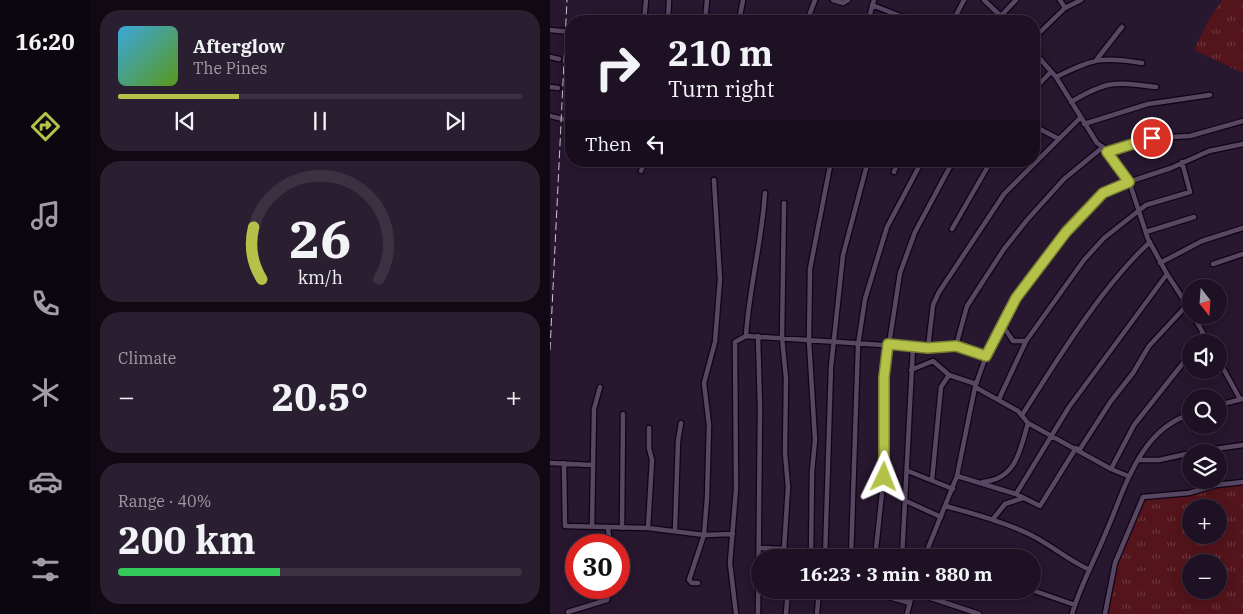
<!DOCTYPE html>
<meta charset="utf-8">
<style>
:root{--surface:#1d1123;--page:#2a1f30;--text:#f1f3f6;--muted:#a09da6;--line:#3b3141;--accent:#b5c249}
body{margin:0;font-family:"IBM Plex Serif",serif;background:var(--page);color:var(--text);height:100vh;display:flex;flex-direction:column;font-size:19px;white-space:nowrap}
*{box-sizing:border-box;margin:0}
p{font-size:16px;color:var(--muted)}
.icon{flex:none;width:28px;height:28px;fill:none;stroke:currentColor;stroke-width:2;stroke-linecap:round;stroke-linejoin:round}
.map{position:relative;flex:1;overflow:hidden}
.sheet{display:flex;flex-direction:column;gap:10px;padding:10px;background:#100913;width:460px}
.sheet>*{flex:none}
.guide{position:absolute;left:15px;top:15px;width:475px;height:152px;border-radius:20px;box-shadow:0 2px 12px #0003,0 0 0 1px var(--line);background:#1d1123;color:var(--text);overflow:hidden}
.needle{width:32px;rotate:163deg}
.tools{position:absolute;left:632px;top:279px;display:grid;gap:10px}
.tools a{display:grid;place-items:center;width:45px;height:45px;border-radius:50%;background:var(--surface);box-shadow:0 2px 12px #0003,0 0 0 1px var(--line);font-size:25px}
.speed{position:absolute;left:15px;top:534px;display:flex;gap:10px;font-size:25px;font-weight:700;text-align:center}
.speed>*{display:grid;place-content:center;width:65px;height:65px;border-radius:50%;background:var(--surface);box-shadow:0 2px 12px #0003,0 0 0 1px var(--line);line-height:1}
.speed .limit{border:8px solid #d22;background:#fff;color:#111}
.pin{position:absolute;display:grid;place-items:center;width:42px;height:42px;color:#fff;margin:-21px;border:2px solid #fff;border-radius:50%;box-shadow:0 1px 5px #0007}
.me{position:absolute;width:55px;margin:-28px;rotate:2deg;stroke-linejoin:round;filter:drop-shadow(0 0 4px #0008)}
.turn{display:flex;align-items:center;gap:18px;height:105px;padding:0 20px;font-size:22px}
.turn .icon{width:65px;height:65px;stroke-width:2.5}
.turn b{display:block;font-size:35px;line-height:42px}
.then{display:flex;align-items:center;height:48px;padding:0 20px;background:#0003;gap:10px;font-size:19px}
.big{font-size:38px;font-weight:800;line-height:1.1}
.sheet .widget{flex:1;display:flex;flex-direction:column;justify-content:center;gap:8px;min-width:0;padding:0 18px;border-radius:20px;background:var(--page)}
.sheet .dial{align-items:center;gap:0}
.dial svg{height:130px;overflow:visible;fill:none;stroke:var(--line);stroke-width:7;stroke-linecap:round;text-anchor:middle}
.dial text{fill:var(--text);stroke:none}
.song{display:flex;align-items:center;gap:15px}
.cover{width:60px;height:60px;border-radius:8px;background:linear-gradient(135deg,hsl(200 70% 55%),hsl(90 70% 35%))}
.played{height:5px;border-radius:2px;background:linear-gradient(90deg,var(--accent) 30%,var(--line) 30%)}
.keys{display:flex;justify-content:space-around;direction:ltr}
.heat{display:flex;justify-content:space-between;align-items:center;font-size:28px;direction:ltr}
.charge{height:8px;border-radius:4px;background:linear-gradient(90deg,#34c759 40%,var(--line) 0)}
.trip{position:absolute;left:201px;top:549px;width:290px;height:50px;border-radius:25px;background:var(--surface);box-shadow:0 2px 12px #0003,0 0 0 1px var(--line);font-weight:800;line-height:50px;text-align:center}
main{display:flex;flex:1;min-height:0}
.menu{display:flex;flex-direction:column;width:90px;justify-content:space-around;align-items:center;background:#0c070e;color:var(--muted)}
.menu .icon{width:35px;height:35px}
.menu .current{color:var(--accent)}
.menu b{font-size:22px;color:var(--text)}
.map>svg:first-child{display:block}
.grass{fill:url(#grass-tufts);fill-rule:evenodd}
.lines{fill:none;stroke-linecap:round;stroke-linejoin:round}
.minor-casing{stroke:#0f0316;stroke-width:7}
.minor{stroke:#584662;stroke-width:4.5}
.rail{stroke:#d0c5d7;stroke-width:1;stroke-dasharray:8 4;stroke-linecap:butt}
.route-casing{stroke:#767e2f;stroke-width:12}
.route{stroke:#b5c249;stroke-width:9}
</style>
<main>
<nav class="menu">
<b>16:20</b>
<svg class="icon current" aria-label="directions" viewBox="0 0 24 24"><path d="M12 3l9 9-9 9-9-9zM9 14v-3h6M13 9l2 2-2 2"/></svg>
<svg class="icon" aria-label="music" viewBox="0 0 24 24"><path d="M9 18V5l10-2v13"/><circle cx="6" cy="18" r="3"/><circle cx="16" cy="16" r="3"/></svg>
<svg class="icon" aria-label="phone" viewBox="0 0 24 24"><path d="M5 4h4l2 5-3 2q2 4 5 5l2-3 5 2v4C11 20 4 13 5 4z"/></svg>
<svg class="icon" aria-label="climate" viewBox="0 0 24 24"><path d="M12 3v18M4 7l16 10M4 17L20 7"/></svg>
<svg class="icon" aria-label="car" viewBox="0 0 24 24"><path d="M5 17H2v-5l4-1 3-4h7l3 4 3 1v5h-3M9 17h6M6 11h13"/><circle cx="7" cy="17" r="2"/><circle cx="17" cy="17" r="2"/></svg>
<svg class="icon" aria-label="filters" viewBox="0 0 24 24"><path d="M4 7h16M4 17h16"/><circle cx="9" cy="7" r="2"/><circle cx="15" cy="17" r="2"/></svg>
</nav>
<section class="sheet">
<div class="widget">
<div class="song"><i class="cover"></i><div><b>Afterglow</b><p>The Pines</p></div></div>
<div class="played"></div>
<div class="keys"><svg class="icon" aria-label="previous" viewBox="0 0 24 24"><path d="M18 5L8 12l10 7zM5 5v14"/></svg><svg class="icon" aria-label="pause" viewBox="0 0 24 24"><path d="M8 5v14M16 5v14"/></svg><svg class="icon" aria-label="next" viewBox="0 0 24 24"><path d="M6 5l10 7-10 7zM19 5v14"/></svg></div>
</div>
<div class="widget dial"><svg viewBox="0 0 100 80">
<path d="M14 69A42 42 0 1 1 86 69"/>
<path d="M14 69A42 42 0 0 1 9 37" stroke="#b5c249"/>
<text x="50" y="56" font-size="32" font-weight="700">26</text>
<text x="50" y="72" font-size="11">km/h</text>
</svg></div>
<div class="widget"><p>Climate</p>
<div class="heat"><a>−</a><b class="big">20.5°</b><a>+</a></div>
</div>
<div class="widget"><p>Range · 40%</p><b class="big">200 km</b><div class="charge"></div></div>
</section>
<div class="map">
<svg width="693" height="614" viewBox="0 0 693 614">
<defs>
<pattern id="grass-tufts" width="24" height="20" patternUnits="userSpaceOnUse" patternTransform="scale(1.25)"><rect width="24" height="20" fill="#53141b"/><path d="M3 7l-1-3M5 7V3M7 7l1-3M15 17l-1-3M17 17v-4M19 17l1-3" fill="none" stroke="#6c363d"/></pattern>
</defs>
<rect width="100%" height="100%" fill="#27172f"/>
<path class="grass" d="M672 0H693V73L644 50 658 21Z
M693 481V614H557C561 572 577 536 594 497ZM641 508H669V535H641ZM641 562H669V590H641Z"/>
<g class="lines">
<defs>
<path id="minor" d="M283 0 293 3 298 0
M434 0 456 21
M510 0 515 8
M322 5 363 21
M94 21 96 0
M118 21 119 0
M155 21 157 0
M189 21 193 0
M257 21 265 0
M318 21 324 0
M403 21 414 0
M446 21 466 0
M0 30 21 32
M484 38 515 8 531 0
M484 52 506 77 547 143 553 147 579 181 598 239 617 274 641 311
M0 57 9 59
M547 59 572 27
M506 77C543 59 551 56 592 63
M0 87 8 88
M484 89 501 72
M521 102C558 80 565 82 606 87
M0 116 21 121
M534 124 598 104 660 95
M484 126 507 138
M557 152 602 138 640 136 693 121
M91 171 95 161
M344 172 348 161
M402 229 441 161
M596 232 644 217
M610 263 652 241 693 228
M663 264 693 254
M643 315 658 342
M453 326 463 341H475
M196 336 378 348 406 346 436 356
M208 336 210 408 208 614
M648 342 652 333
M406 346 417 306 454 249 477 220 514 179 553 147
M378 348 383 305 389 292 454 194 530 118
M669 361 690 399
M361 370 383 361 399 375 426 384
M425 387 468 411 478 423 561 469 584 425 641 353
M449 399 476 341 534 260 554 238 596 205 640 192 632 162
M669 405 692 399
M472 415C507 360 552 286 600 242
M530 449 561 401 583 373 599 346 638 304
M644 452 693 445
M588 460H609L641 453
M0 463 42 465
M14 463 15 526 98 528 154 535 183 534
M561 469 578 476
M358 471 403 489
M407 476 466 494 490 506 526 448
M382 480 391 387 399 375
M433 482C466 479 470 451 478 423
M466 494 519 407 617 274
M356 501 391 517
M396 506C424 514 455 522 481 535 501 545 518 560 538 569
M443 519 455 504 473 498
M42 527 44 409 50 387
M58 528 60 545
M72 528 73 414
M98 528 102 460 99 448V428
M125 531 128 441 131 423
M209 548 235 549 246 558
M234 549 238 487 235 453 236 378 232 338 234 203
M276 553 303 558
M301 557 308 345 315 299 337 227 372 161
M261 558 262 472 265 440 259 341 260 269 281 161
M275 558 281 367 293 255 318 161
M325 558 335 465 334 377 350 273 365 232 403 161
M352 558 363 347
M374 558 407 476 425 387 436 356 466 298 516 232 544 200 563 187 621 168 659 151 693 144
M148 583H142L139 580 154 535 157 498 159 425 154 383 165 342 170 279 164 180
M314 590 360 603
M482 590 525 605
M363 592 429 614
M18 612 57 600 61 588
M186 614 180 563 186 489 185 342 196 336C199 288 212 241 215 193
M236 614 238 590
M267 614 269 590
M357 614 363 591
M522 614C530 587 543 563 554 537 574 492 588 430 641 414
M555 614 565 563 593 497 639 493 666 485 693 482"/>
</defs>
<use href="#minor" class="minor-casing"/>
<use href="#minor" class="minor"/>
<path class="rail" d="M0 350 17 0"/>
</g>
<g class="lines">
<defs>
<path id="route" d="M334 477V377L338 344 378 348 406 346 436 356 466 298 516 232 553 193 579 182 557 152 602 138"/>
</defs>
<use href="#route" class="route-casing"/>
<use href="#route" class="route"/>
</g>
</svg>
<div class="tools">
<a><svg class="needle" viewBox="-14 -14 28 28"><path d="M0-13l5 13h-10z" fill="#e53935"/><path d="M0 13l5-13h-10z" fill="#a09da6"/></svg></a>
<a><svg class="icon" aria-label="sound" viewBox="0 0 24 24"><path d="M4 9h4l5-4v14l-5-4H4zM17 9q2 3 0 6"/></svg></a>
<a><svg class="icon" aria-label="search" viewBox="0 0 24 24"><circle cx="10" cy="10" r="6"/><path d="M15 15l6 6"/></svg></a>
<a><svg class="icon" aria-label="layers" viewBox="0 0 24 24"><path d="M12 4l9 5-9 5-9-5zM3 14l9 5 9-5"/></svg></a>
<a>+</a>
<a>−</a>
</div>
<div class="speed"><div class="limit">30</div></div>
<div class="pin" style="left:602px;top:138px;background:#d93025"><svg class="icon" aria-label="arrive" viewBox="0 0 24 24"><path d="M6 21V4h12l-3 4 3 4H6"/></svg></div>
<svg class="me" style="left:334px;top:477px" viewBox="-20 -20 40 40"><path d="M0-17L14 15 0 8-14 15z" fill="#b5c249" stroke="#fff" stroke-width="4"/></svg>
<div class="trip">16:23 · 3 min · 880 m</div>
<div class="guide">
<div class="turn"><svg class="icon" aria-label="right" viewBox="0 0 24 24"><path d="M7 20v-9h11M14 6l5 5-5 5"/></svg><div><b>210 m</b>Turn right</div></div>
<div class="then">Then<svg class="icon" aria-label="left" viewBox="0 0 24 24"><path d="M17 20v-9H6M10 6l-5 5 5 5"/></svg></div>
</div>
</div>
</main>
